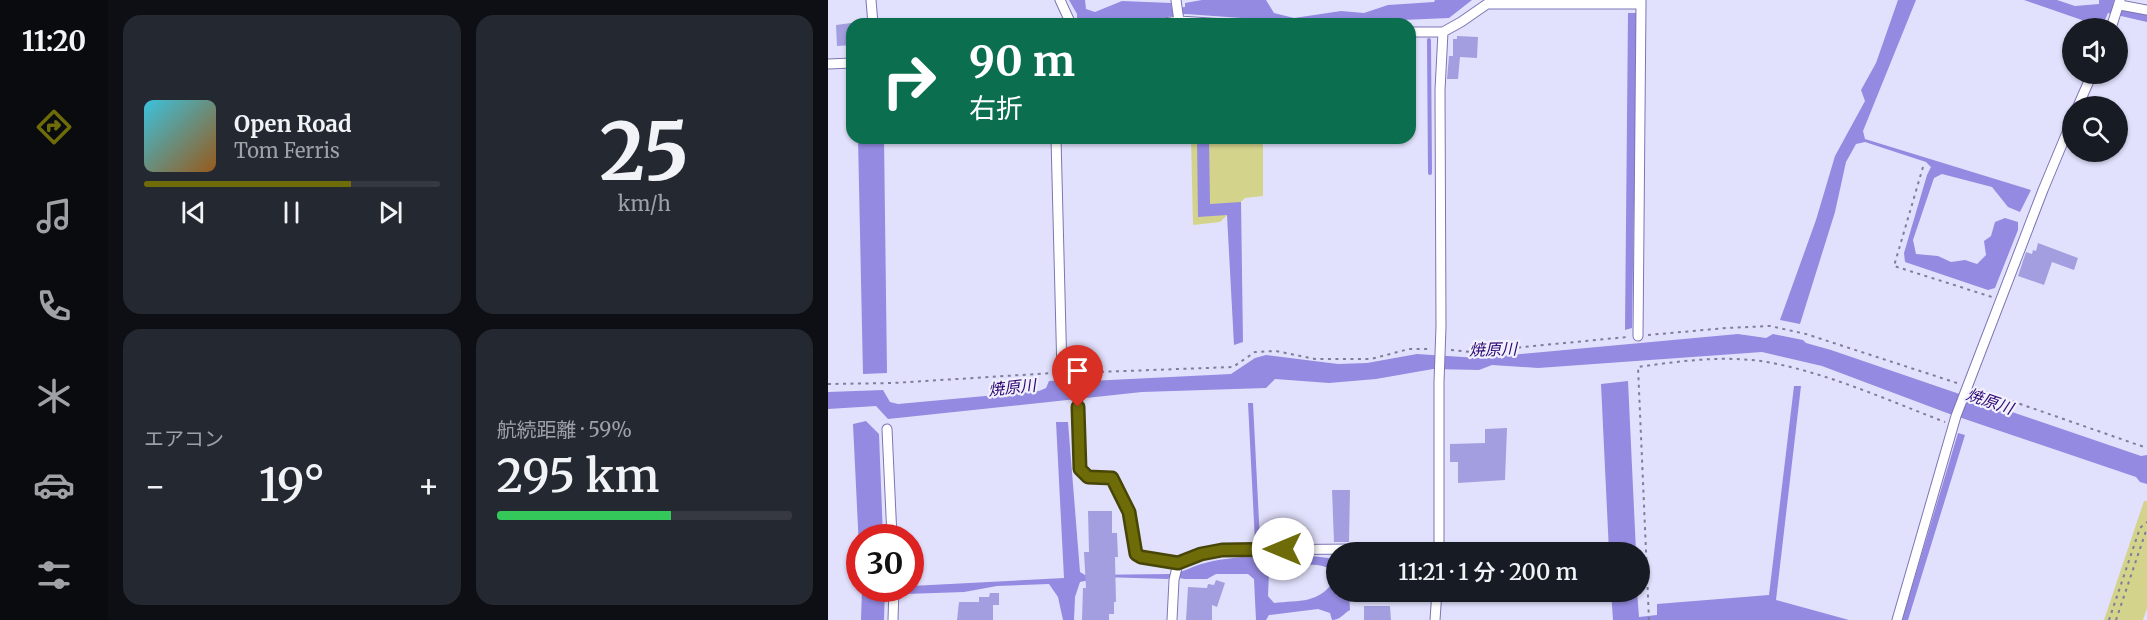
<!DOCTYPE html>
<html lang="ja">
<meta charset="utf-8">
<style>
:root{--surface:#171b24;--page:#242831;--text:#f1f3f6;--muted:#9ea1a6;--line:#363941;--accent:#6e6b09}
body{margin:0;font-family:Merriweather,"Noto Sans JP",serif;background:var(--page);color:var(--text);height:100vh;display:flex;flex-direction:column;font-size:22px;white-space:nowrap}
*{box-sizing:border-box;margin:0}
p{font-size:20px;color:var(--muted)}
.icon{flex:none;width:33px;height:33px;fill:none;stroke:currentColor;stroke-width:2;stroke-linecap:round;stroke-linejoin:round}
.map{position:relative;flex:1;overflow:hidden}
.side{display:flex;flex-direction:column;gap:15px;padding:15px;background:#0d0f14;width:720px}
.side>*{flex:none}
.top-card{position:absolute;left:18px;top:18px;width:570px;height:126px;border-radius:18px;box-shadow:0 2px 4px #0004;background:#0b6e4f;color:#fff;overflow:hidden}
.controls{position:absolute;left:1234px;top:18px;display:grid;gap:12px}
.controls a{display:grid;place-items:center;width:66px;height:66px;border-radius:50%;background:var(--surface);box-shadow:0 2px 4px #0004;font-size:30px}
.speed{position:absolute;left:18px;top:524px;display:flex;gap:12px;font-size:30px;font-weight:700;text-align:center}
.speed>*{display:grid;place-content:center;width:78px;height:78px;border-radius:50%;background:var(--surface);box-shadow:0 2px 4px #0004;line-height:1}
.speed .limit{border:9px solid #d22;background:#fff;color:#111}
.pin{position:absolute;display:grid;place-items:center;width:51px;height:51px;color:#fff;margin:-62px -26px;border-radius:50% 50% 50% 0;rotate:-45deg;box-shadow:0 0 6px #0007}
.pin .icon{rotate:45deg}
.me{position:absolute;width:66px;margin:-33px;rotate:270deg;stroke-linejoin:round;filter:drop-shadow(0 0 4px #0008)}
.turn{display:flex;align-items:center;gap:21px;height:126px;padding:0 24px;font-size:27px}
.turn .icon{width:78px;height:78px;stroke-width:2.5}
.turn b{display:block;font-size:42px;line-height:51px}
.big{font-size:45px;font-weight:600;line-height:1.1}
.side .tile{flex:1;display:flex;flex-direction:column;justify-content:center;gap:9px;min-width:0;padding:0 21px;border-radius:18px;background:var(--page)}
.side .dial{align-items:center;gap:0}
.dial b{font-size:78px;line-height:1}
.song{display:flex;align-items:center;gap:18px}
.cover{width:72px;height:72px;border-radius:9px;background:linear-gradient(135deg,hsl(190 70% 55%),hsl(30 70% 35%))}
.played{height:6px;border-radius:3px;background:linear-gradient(90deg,var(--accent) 70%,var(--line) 70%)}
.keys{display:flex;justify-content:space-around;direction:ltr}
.heat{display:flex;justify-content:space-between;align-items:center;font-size:33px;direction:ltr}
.charge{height:9px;border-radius:4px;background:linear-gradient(90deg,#34c759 59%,var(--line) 0)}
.side .tiles{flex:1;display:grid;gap:15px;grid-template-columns:repeat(2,1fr)}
.trip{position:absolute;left:498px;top:542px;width:324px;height:60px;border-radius:30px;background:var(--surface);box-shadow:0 2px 4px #0004;font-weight:600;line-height:60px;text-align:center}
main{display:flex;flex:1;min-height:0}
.tabs{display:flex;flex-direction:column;width:108px;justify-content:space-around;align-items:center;background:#090b0e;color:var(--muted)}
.tabs .icon{width:42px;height:42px}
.tabs .on{color:var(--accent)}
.tabs b{font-size:27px;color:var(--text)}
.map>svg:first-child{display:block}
.green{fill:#d4d38c}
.water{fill:#948ae1}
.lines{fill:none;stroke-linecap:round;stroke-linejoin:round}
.stream{stroke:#948ae1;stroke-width:4}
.building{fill:#a39edf}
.minor-casing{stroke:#7b76b3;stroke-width:11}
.path{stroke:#7f7d97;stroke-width:2;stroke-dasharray:3 4.5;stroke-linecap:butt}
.minor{stroke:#fff;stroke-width:9}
.route-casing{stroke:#484606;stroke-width:15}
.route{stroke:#6e6b09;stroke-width:10}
.labels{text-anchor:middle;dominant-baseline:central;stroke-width:4.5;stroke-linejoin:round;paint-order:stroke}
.water-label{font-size:16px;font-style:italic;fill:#2d0672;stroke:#f0f0fe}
</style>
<main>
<nav class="tabs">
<b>11:20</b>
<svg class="icon on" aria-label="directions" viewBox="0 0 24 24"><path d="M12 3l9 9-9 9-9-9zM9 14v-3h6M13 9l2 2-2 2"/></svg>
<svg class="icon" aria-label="music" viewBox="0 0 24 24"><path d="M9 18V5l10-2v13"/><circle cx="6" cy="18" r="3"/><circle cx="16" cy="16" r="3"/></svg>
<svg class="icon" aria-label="phone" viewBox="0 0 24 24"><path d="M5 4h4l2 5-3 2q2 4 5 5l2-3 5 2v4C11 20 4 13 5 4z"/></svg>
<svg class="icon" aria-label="climate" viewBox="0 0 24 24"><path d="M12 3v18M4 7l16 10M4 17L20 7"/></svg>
<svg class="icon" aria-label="car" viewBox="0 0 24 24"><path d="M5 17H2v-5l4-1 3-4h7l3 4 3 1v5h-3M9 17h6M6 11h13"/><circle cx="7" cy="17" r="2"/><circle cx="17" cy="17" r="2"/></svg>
<svg class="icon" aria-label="filters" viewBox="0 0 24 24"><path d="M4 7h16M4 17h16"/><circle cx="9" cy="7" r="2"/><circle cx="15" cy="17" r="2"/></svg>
</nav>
<section class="side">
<div class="tiles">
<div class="tile">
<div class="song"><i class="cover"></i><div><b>Open Road</b><p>Tom Ferris</p></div></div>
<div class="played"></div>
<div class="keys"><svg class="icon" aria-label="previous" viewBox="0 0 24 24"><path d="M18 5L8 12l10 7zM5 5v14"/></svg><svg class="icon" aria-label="pause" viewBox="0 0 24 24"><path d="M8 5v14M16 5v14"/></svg><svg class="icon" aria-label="next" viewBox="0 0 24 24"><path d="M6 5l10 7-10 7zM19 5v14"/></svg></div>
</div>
<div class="tile dial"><b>25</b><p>km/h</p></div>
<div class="tile"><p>エアコン</p>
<div class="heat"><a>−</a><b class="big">19°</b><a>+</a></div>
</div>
<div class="tile"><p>航続距離 · 59%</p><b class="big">295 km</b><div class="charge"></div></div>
</div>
</section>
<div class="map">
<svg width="1319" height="620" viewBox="0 0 1319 620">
<rect width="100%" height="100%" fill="#e2e1fd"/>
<path class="green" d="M363 138H435V196L417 198 392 222 365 225Z
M1316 501H1319V608L1315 620H1276Z"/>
<path class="water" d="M241 0H257L258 9 267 12 294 1 343 3 344 9 357 7V3L374 0H438L446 13 466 18 513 11 536 13 560 5 606 2 607 0H644L621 18 527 22 517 24H439L413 18 358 14 320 20H290L282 24H249V14Z
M1070 0H1088L1035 131 1037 139 1203 190 1192 212 1180 207 1164 187 1114 174 1106 178 1085 240 1088 254 1110 256 1123 262 1137 260 1149 264 1158 255 1156 241 1163 236 1167 222 1177 218 1190 222V230L1167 288 1160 290 1077 262 1076 253 1099 175 1103 167 1098 162 1037 142 1028 144 1018 162 1007 212 972 324 952 320 988 220 1007 156 1037 101 1033 90 1048 63Z
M1196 0H1229L1247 6 1271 4V0H1286L1285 6 1319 13V22L1280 13 1274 27Z
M800 13H809L804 328 797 330Z
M30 138H56L59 373 35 374Z
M369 138H381L382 204 413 202 415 342 406 345 399 215 370 217Z
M910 334 938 338 945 334 975 340 978 343 1003 350 1313 456 1319 455V484L1312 482 1308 477 1119 413 994 366 934 352 710 368 664 365 651 370 605 369 548 379 501 383 447 379 438 388 314 392 60 419 48 406 0 409V392L55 390 62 402 70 404 211 391 218 388 221 381 255 379 262 381 403 374 427 358 438 355 510 364 539 363 589 354 650 358Z
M800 381 808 552H781L773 384Z
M966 386H973L948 600 1021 620H785L783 591H809L811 617 829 615V604L941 595Z
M420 403H425L432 541 427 542Z
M38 421 51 434 55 537H32L31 548 25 424Z
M228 422H240L252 572 257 575 342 574C357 572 364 566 377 563 413 554 473 553 508 559V568C502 569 496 566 489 565 474 563 454 566 441 573L440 596 446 603C471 600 492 604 506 580H508V591H521L522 610C515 614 512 620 504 620L502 613 490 609 441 615 438 620H428L426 579 420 574H388L379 579H356L343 576 340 579 275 577 252 582 247 597 246 620H235L230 597 221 584 169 586 136 592 78 594 73 589 82 588 83 586 236 578Z
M1130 433 1137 435 1080 620H1074Z
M34 588H57L56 620H33Z"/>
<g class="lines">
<path class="stream" d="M601 40 602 173"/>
</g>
<path class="building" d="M23 23 24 45 9 46 8 25Z
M629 36 650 37 649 58 632 57 630 79H619L621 56H625V39H629Z
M1210 243 1250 258 1246 270 1224 262 1216 285 1190 276 1198 252 1204 254 1205 250 1208 251Z
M679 428 677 480 630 483V462H622V444L657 443V429Z
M504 490H522L521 542H506Z
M260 511H284V533H289L290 557H287L288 602H286V614H281V620H254L255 588H258L256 552H261Z
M388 580 397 583 389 607 384 605V620H358L360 587 379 588 380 584 386 585Z
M162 593H171V605H165V620H129L131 602H151V597H161Z
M536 606H562L563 620H536Z"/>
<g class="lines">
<defs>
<path id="minor" d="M43 0 45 24
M232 0 243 24
M348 0 351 21
M1292 5 1319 10
M329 24 351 21 397 24
M1283 28 1292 0
M582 32H615L633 22 659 4H813V0
M0 64 24 63
M1250 106 1264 74
M228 138 234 373
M810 336 813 4
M250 407 251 469 260 477 284 478 301 512 308 554 313 557 350 563
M59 429 64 537
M611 552V382L613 327 612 90 615 32
M65 620 66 588
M344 620 346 580 350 563 373 554 394 550 527 549 611 552
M607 620 609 591
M1069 620 1128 416 1215 190 1245 118"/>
</defs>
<use href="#minor" class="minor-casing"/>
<path class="path" d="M1095 167 1066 266 1164 297
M820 335 898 328 942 326 978 334 1129 383
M623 350 643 352 799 337
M243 373 405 367 427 352 448 351 487 359H543L581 349H602
M0 384 65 383 225 373
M1149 389 1319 448
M821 620 810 367C852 361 897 355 939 362 1000 373 1059 400 1117 422
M1281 620 1312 528 1319 522
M1288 620 1319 528"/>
<use href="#minor" class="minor"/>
</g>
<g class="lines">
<defs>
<path id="route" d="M250 407 252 469 260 477 284 478 301 512 308 554 313 557 350 563 373 554 394 550 455 549"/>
</defs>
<use href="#route" class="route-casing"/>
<use href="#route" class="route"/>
</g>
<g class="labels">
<g class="water-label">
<text transform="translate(665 349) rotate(-1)">焼原川</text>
<text transform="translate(184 387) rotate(-6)">焼原川</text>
<text transform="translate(1162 401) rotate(19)">焼原川</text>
</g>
</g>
</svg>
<div class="controls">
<a><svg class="icon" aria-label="sound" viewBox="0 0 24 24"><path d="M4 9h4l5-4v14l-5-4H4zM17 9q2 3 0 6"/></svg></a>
<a><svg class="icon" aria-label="search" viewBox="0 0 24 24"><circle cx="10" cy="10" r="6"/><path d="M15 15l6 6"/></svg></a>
</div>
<div class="speed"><div class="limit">30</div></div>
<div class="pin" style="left:250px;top:407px;background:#d93025"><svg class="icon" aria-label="arrive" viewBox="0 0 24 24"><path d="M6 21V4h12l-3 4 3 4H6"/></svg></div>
<svg class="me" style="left:455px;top:549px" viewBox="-20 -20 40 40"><circle r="19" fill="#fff"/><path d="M0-13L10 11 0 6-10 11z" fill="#6e6b09"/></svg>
<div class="trip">11:21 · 1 分 · 200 m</div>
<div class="top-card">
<div class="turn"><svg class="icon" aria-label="right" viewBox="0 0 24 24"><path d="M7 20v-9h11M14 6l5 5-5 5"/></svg><div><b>90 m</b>右折</div></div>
</div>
</div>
</main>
